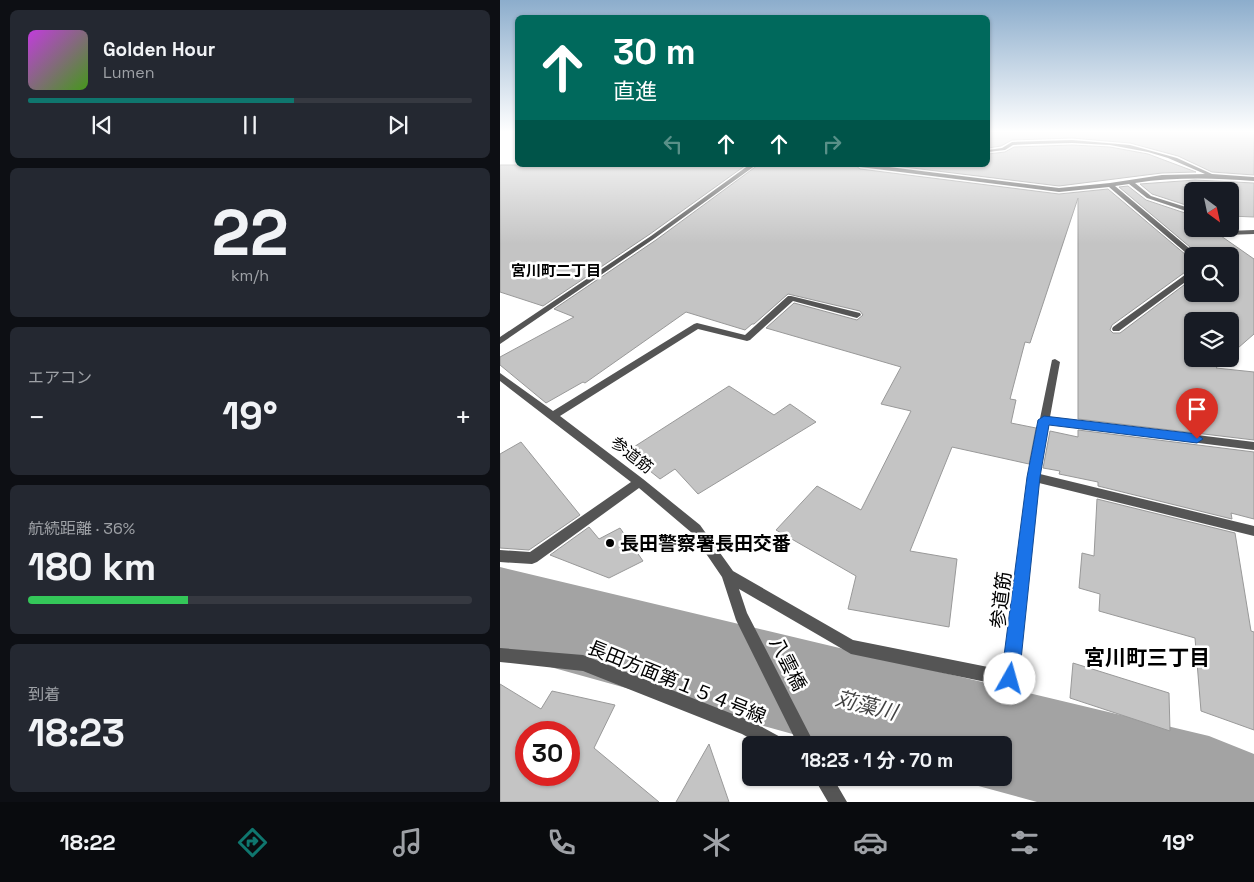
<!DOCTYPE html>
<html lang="ja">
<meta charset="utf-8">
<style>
:root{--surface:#171b24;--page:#242831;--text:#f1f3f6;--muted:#9ea1a6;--line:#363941;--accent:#0f766e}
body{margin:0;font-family:"Space Grotesk","Noto Sans JP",sans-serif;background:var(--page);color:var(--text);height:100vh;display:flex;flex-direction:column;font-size:19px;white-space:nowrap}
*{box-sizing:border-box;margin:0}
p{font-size:16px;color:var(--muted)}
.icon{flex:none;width:28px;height:28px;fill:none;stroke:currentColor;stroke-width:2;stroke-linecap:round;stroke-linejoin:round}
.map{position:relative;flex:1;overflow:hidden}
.drawer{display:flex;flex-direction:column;gap:10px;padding:10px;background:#0d0f14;width:500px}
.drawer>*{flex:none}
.guide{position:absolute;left:15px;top:15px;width:475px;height:152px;border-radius:8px;box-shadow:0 1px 4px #0004;background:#00695c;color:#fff;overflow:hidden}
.needle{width:32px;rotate:147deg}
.tools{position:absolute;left:684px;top:182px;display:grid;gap:10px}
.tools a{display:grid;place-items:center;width:55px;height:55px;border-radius:8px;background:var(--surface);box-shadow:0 1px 4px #0004;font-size:25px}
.speed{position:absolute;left:15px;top:721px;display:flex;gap:10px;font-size:25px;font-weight:700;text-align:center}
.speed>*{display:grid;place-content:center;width:65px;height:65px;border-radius:50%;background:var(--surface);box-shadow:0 1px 4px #0004;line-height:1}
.speed .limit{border:8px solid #d22;background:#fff;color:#111}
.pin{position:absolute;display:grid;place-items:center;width:42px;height:42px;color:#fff;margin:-51px -21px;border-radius:50% 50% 50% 0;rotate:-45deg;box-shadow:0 0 5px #0007}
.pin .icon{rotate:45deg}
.me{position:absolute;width:55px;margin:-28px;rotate:7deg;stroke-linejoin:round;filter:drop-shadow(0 0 4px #0008)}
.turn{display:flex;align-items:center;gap:18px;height:105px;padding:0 15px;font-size:22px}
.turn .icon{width:65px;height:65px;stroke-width:2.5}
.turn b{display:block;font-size:35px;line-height:42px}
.lanes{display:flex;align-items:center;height:48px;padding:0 15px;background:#0003;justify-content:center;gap:25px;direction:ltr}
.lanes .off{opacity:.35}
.big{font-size:38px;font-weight:700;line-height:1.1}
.drawer .tile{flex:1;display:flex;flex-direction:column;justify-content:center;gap:8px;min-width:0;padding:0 18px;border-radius:8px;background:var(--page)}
.drawer .dial{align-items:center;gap:0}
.dial b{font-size:65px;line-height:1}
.song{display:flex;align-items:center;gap:15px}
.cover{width:60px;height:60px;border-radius:8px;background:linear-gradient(135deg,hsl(290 70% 55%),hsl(100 70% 35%))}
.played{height:5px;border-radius:2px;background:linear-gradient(90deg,var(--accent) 60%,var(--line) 60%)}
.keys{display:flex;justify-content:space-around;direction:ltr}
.heat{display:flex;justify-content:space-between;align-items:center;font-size:28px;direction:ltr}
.charge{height:8px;border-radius:4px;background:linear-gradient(90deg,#34c759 36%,var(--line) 0)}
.trip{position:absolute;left:242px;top:736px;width:270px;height:50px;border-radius:8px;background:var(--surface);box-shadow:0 1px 4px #0004;font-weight:700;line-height:50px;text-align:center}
.tab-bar{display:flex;height:80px;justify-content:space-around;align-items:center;background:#090b0e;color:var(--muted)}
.tab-bar .icon{width:35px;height:35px}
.tab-bar .on{color:var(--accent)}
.tab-bar b{font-size:22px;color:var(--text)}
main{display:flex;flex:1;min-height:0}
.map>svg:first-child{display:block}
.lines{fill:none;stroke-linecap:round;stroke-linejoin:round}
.river{fill:#a3a3a3;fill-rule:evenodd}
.building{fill:#c4c4c4;stroke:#999;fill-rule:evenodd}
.street{fill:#555;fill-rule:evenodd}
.route{fill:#1a73e8;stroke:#114b97}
.poi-dot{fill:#000;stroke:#fff;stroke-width:2}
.labels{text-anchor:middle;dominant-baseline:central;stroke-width:5;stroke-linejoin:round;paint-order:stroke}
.far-neighbourhood-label{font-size:15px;font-weight:bold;fill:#000;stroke:#fff}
.street-label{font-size:16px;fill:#000;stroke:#fff}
.near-poi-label{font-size:19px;font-weight:bold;fill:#000;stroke:#fff;text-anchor:start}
.near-street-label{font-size:19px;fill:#000;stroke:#fff}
.near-neighbourhood-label{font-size:21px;font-weight:bold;fill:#000;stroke:#fff}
.near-water-label{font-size:21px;font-style:italic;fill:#444;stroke:#fff}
</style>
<main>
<section class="drawer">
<div class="tile">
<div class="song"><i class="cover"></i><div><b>Golden Hour</b><p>Lumen</p></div></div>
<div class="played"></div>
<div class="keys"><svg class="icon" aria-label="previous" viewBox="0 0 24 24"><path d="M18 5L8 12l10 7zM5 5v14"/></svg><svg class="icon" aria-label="pause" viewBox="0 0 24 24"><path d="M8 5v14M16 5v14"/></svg><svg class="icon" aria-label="next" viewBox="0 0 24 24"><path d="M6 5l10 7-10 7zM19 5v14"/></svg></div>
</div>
<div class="tile dial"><b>22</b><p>km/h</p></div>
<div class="tile"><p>エアコン</p>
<div class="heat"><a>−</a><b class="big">19°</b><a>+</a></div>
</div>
<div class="tile"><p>航続距離 · 36%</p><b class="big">180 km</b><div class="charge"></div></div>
<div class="tile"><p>到着</p><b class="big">18:23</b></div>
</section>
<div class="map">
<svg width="754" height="802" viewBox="0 0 754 802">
<rect width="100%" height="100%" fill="#fff"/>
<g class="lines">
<path class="river" d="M0 567 709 736 754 754V802H537L449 778H504V745H332L0 653Z"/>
</g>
<path class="building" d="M488 132H754V175L712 172 678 156 630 143 572 138 512 140 501 146 488 148Z
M572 145 610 147 648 154 696 172 662 173 559 186 388 165H488V154L505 152 514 147Z
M0 165H246L150 234 43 306 0 292Z
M258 165H355L360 169 559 194 608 189 692 260V270H688L612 325 610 330 613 333H620L692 279V294H730V256H698L697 253 619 187 628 186 646 200 691 215 692 216V229H711L754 259V334L730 355V321H692V359H726L716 368 754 372V440L578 419V198L530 343 525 342 510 399 516 400 511 423 536 428 529 464 452 447 410 551 457 559 449 627 348 609 356 576 276 530 317 486 361 510 411 411 381 404 401 367 266 328 294 303 357 320 363 315 360 311 288 294 254 324H252L245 330 186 312 85 383 83 382 46 403 0 365V357L74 317 54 309 156 240Z
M695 180 754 183V217L730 216V191H692V207L652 194 640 184Z
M229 386 274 415 290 404 316 422 198 494 175 469 160 479 126 452Z
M578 430 754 452V519L731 513 732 519 598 486V482L559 474 560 471 543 468 550 431 578 437Z
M21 442 80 515 29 550 0 548V454Z
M597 499 735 533 751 631 754 632V730L701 711 695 638 599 611 600 594 579 588 582 553 594 556Z
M89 527 99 539 120 528 143 561 109 578 50 555Z
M573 663 669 693 670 731 570 698Z
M0 684 41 709 52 691 115 705 94 748 159 802H0ZM26 732H69V775H26Z
M209 744 229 802H176Z"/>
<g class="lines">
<path class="street" d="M572 140 630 145 677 158 712 174 754 177V181C714 178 675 177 635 183L651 196 692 209V213L647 198 629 184 615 186 696 254V256H692V258L609 187 559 192 360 167 357 165H373L559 188 610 183 662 175 705 174 668 158 648 152 610 145 572 143 533 144 513 145 505 150 488 152V150L502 148 512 142Z
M249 165H256L155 238 0 344V337L151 236Z
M718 229H725L728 231 754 230V234L726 235Z
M689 272H692V277L619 331H613L612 329 613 327Z
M288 296H291L360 313 361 315 357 318 293 301 250 340 247 341 198 329 60 416 143 479 200 525 233 571 353 640 503 670 528 477 552 360 555 359 560 362 550 417 754 442V450L549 424 540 474 754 526V536L539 483 518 679 515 684 510 687 351 654 239 589 247 613 315 745H298L236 620 222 577 192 533 139 488 37 562 32 564 0 562V550L30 552 131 482 0 381V373L53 411 194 324 197 323 245 335Z
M0 648 83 655 253 722 284 739 286 745H262L242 734 83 671 0 662Z
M314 778H333L347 802H328Z"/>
</g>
<linearGradient id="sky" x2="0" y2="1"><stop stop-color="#8cadcc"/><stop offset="0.54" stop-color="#fff"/><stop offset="1" stop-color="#fff" stop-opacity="0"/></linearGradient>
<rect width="754" height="244" fill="url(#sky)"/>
<path class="route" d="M544 416 697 434 703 439 697 443 549 425 540 477 519 679 516 686 510 688 504 686 501 679 527 477 538 420Z"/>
<circle class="poi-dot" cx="110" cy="543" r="5"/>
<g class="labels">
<g class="far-neighbourhood-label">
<text x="56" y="270">宮川町二丁目</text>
</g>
<g class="street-label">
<text transform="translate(132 455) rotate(38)">参道筋</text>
</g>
<g class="near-poi-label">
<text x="120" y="543">長田警察署長田交番</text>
</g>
<g class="near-street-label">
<text transform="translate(501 600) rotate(-83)">参道筋</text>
<text transform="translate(288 664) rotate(63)">八雲橋</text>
<text transform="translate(177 682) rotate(22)">長田方面第１５４号線</text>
</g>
<g class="near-neighbourhood-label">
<text x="647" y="657">宮川町三丁目</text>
</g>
<g class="near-water-label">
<text transform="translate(366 705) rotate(14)">苅藻川</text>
</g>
</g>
</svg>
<div class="tools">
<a><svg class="needle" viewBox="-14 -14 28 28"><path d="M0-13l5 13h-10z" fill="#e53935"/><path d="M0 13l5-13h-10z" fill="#9ea1a6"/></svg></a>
<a><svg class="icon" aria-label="search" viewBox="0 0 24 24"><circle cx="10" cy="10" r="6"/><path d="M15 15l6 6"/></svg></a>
<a><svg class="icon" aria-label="layers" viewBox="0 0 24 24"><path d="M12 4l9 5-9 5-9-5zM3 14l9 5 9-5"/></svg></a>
</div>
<div class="speed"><div class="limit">30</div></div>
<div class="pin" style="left:697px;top:439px;background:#d93025"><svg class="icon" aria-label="arrive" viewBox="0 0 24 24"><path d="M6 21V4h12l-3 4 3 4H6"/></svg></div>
<svg class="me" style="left:510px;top:679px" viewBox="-20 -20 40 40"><circle r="19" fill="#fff"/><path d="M0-13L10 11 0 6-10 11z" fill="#1a73e8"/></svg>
<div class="trip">18:23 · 1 分 · 70 m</div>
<div class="guide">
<div class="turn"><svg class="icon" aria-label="ahead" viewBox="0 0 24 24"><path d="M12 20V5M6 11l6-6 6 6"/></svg><div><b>30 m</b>直進</div></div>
<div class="lanes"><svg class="icon off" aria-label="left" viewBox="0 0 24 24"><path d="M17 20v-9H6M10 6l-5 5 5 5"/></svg><svg class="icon" aria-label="ahead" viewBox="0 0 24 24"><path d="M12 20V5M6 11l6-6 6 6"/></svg><svg class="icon" aria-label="ahead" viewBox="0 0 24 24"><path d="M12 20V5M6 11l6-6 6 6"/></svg><svg class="icon off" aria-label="right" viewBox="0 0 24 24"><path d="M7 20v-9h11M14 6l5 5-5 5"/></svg></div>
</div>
</div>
</main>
<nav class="tab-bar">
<b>18:22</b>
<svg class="icon on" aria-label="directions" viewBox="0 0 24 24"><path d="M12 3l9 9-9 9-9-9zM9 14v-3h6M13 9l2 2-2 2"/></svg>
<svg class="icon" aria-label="music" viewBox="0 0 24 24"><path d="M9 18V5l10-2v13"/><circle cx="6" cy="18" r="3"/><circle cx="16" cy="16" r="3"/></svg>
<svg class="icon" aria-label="phone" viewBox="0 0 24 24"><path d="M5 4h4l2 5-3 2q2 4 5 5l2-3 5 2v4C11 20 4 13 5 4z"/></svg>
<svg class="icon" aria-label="climate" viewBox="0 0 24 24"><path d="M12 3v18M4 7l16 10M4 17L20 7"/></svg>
<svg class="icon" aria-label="car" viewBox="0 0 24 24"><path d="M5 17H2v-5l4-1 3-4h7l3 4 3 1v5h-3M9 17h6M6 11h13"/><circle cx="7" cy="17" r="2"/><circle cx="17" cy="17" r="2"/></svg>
<svg class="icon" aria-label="filters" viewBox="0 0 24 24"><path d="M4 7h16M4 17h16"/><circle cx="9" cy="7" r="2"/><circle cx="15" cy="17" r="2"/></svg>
<b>19°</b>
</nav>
